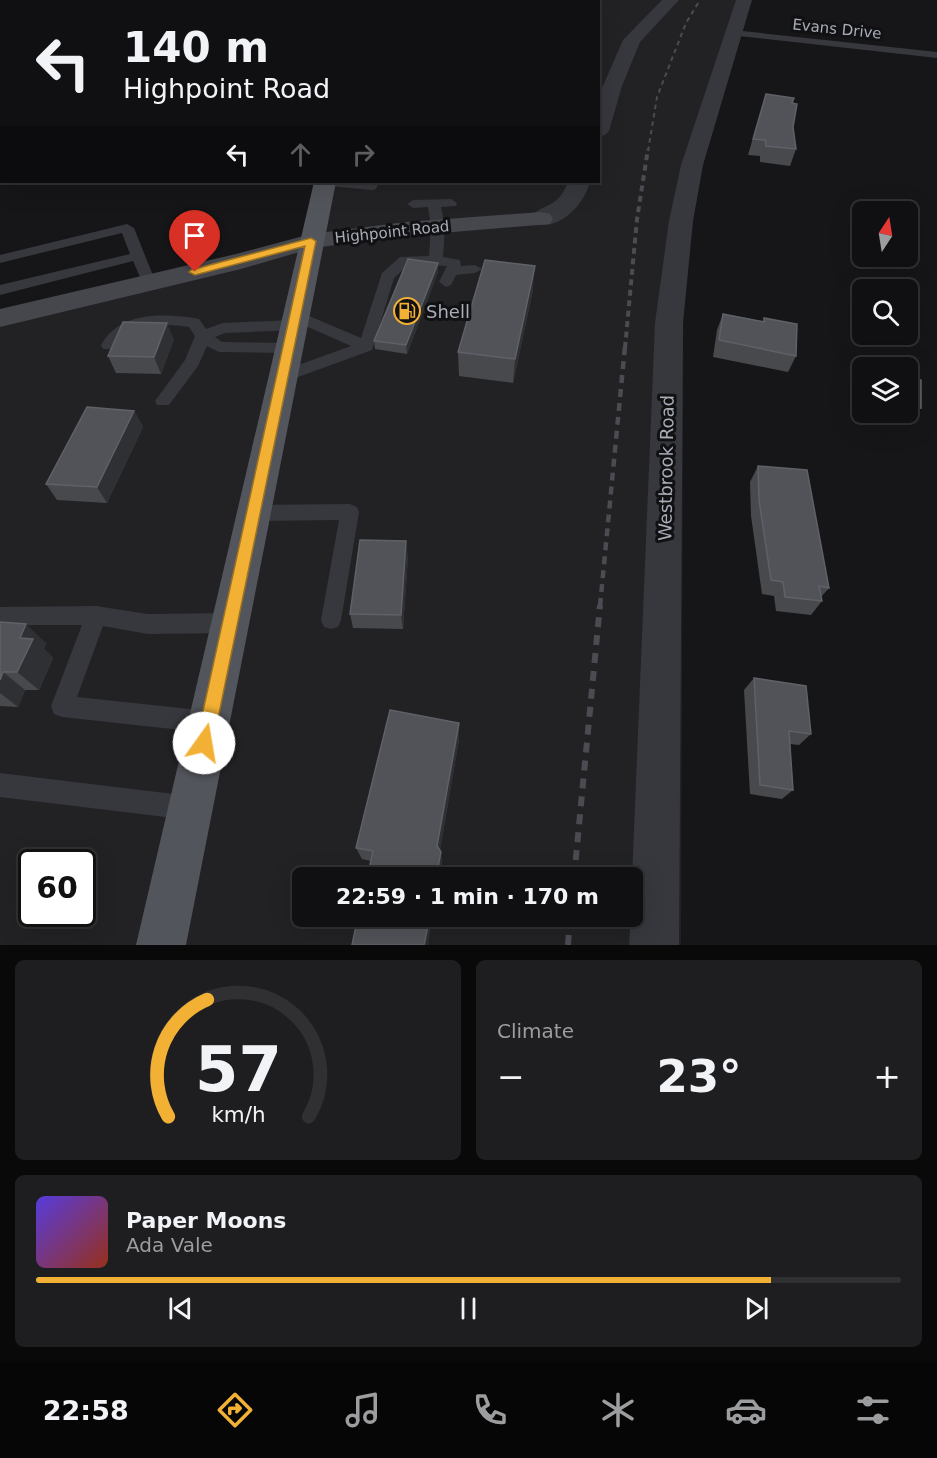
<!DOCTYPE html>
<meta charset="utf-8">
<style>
:root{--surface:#101012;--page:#1e1e20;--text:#f1f3f6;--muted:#9c9d9f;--line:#303032;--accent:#f2b134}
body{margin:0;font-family:"DejaVu Sans",sans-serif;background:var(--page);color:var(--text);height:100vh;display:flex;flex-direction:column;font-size:22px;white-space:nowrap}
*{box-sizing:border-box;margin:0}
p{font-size:20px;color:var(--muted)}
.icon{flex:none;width:33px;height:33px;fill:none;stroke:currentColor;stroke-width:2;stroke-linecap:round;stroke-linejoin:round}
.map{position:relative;height:945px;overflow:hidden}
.panel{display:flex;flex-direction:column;gap:15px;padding:15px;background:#09090a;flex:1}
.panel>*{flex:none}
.top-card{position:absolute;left:0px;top:0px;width:600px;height:183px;box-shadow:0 6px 24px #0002,0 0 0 2px var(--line);background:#101012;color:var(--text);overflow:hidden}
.needle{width:39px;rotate:12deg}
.tools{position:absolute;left:852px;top:201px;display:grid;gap:12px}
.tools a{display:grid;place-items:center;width:66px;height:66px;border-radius:9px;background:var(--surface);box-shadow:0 6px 24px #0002,0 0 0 2px var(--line);font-size:30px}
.speed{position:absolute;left:18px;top:849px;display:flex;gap:12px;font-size:30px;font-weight:700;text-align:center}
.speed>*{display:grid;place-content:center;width:78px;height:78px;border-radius:50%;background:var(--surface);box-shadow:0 6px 24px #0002,0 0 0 2px var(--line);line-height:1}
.speed .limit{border:3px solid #111;border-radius:9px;background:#fff;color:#111}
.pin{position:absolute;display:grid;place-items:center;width:51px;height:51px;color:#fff;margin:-62px -26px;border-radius:50% 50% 50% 0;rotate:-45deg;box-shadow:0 0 6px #0007}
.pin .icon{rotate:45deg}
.me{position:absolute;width:66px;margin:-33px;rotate:13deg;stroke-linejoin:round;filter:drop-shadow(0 0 4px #0008)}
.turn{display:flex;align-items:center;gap:21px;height:126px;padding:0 24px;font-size:27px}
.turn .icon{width:78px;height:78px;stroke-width:2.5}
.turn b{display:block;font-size:42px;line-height:51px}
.lanes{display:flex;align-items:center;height:57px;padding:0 24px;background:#0003;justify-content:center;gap:30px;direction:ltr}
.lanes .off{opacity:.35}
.big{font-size:45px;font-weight:700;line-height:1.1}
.panel .card{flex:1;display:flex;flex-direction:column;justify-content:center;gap:9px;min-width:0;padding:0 21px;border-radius:9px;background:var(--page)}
.panel .dial{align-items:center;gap:0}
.dial svg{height:156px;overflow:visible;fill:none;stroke:var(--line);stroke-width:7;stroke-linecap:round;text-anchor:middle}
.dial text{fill:var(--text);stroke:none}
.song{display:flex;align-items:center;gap:18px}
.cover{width:72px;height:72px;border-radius:9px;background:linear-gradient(135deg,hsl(250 70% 55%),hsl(10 70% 35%))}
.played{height:6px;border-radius:3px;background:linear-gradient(90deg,var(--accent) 85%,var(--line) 85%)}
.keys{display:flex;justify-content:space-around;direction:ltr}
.heat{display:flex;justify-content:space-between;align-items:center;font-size:33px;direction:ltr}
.panel .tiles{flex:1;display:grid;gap:15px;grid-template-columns:1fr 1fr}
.card:last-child{grid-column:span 2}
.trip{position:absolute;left:292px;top:867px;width:351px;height:60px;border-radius:9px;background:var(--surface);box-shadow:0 6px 24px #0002,0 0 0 2px var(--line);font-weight:700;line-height:60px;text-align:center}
.tab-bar{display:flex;height:96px;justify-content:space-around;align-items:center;background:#060607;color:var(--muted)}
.tab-bar .icon{width:42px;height:42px}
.tab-bar .current{color:var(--accent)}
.tab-bar b{font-size:27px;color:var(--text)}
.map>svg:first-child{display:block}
.built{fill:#222225;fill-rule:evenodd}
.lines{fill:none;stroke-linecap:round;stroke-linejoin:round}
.lane{fill:#37383d;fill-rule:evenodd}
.street{fill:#37383d;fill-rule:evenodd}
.secondary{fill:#45474d;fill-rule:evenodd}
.primary{fill:#53555c;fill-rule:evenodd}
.rail-far3{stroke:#4a4c52;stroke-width:2;stroke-dasharray:4.5 4;stroke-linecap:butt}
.rail-far2{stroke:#4a4c52;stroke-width:4;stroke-dasharray:6 4.5;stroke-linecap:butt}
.rail-far1{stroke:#4a4c52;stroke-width:4.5;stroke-dasharray:8 6;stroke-linecap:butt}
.rail{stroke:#4a4c52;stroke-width:6;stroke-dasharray:10 8;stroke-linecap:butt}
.wall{fill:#47494d}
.shaded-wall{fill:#2f3033}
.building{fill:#525359;stroke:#5f6168;stroke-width:1.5}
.route{fill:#f2b134;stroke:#9d7322;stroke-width:1.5}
.labels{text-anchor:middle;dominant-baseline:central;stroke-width:6;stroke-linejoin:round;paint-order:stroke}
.far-street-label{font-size:15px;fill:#a8adb8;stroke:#111113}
.poi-label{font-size:18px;fill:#a8adb8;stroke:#111113;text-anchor:start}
.street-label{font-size:18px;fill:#a8adb8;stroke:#111113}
</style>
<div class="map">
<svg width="937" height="945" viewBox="0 0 937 945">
<rect width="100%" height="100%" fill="#161618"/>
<path class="built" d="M426 0H746L684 155 681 945H0V322L300 248 329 182H598V2L424 1ZM32 862H82V914H32ZM303 878H633V916H303Z"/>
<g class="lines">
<path class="lane" d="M421 0H437L438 2H422Z
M733 30 937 52V58L730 35 728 33Z
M323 182H379L376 189 372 190 329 186Z
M451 199 457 203 456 206 441 207 445 226 443 257 460 260 461 266 475 265 482 269 475 273 456 275 451 285 446 287 439 282 447 266 409 264 394 278 372 350 282 383 276 381 274 377 276 373 351 346 299 323 298 329 293 330 225 333 215 337 222 342 288 343 294 344 296 348 294 352 288 353 219 352 207 346 198 366 169 405H157L155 401 185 360 195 336 189 327C162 323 130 323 115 349H103L101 345C119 312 161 313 194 318L199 319 206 329 223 323 293 320 287 315 295 310 361 338 382 273 400 257 429 256 431 226 428 207 413 208 407 204 413 200Z
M127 224 134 228 156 283 154 286H144L133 261 0 295V285L130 254 122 233 0 263V255Z
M350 504 357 507 359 512 341 620 338 627 331 629 324 627 321 620 339 520 254 521 247 518 245 513 247 508 254 505Z
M96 606 148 614 231 613 238 616 241 623 238 630 231 633 148 634 103 626 77 697 209 711 217 714 220 722 217 730 209 733 62 717 54 714 51 706 82 625H0V607Z
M0 773 190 796 199 799 202 808 199 817 190 820 0 797Z"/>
<path class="street" d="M130 0H157L158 2H131Z
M662 0H679L640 42 622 86 609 131 605 135 598 137V97L623 40Z
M736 0H752L703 165 693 221 683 323 679 945H629L631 916H633L632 878 655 323 669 221 681 165Z
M568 182H590C583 206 560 231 532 224L529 219C541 202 557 211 568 182Z"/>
<path class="secondary" d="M541 212 550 214 553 219 550 224 406 236 313 248 241 269 0 327V309L236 254 311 234 406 222Z"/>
<path class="primary" d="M410 0H427L409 2Z
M314 182H336L186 945H136Z"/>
<path class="rail-far3" d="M648 151 657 97 686 23 700 0"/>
<path class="rail-far2" d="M625 348 637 219 648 149"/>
<path class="rail-far1" d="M600 606 625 346"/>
<path class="rail" d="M574 878 600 605
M568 945 570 916"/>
</g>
<path class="wall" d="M766 94 792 103 793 127 796 149 790 166 760 162V156L748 155Z
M438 263V272L407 354 375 349 374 341Z
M533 290 513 383 459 376 458 352Z
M723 314 763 321 764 318 796 356 788 372 713 357 717 330Z
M174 339 161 374 116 373 108 356Z
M908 377 921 408 910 425 865 414V412H908Z
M134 411 143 427 107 503 57 500 46 484Z
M758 466 829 588 821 597 822 601 811 615 776 611 774 596 762 594 751 516 750 482Z
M408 556 403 629 353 628 350 614Z
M0 622 46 643 44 649 53 658 39 690H25L18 707 0 706Z
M754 678 811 734 799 745 790 744 793 790 782 799 750 794 744 690Z
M459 739 440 850 442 863 440 878H367L371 861 362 859 356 848Z"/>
<path class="shaded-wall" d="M0 12 2 15V24L0 25Z
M438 263V272L407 354 406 345Z
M535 266 533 290 513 383 515 359Z
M167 323 174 339 161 374 154 357Z
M134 411 143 427 107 503 97 487Z
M406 541 408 556 403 629 401 615Z
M26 624 46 643 44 649 53 658 39 690 17 672 20 638Z
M3 672 25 690 18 707 0 693V680Z
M459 723V739L439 857 437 846Z
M441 852 442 863 440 878H436Z
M430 916H433L428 945H424Z"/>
<path class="building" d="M0 0H89L95 2H2V8H0Z
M521 0H524L534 2H519Z
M766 94 794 98 792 103 797 104 793 127 796 149 766 146 765 140 753 139Z
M408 259 438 263 406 345 374 341Z
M485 260 535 266 515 359 458 352Z
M723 314 764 322V318L797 324 796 356 719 340Z
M123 322 167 323 154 357 108 356Z
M908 377 921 380V408L908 405Z
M87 407 134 411 97 487 46 484Z
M758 466 807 470 829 588 819 586 822 601 785 597 783 582 771 580 759 500Z
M360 540 406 541 401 615 350 614Z
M0 622 26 624 20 638 33 639 17 672H3L0 680Z
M754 678 806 686 811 734 789 731 793 790 760 785Z
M390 710 459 723 437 846 441 852 436 878H367L373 851 356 848Z
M358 916H430L424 945H352Z"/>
<path class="route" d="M311 238 316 241 213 743 211 749 204 752 198 749 196 743 305 246 195 275 189 272 191 270Z"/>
<defs>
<symbol id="fuel-ring" viewBox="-11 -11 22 22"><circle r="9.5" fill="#111113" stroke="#f2b134" stroke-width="1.5"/><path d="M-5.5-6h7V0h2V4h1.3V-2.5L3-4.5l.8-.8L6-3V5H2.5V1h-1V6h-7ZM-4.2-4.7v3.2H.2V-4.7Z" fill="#f2b134"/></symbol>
</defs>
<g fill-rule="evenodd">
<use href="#fuel-ring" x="392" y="296" width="30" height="30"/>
</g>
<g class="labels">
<g class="far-street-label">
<text transform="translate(837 29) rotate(6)">Evans Drive</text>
<text transform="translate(392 232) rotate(-6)">Highpoint Road</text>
</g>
<g class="poi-label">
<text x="426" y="311">Shell</text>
</g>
<g class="street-label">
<text transform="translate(666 468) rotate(-89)">Westbrook Road</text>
</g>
</g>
</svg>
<div class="tools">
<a><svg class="needle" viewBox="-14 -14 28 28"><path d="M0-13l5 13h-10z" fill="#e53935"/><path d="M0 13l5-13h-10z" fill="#9c9d9f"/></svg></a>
<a><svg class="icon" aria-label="search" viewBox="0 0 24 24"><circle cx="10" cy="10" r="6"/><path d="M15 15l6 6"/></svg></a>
<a><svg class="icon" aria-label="layers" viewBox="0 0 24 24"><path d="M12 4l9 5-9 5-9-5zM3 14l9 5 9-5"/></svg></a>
</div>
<div class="speed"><div class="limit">60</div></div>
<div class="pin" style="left:195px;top:272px;background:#d93025"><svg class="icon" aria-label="arrive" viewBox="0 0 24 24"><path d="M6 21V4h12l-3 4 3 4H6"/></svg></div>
<svg class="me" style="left:204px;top:743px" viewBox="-20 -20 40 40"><circle r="19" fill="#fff"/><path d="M0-13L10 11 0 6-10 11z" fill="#f2b134"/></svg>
<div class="trip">22:59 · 1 min · 170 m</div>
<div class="top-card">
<div class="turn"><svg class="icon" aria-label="left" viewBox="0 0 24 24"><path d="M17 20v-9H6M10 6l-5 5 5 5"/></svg><div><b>140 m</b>Highpoint Road</div></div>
<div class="lanes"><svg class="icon" aria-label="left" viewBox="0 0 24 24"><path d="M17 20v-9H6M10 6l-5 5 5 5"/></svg><svg class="icon off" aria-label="ahead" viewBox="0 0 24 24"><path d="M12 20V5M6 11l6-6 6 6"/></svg><svg class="icon off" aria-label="right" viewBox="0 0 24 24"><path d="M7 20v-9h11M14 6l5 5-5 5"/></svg></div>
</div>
</div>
<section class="panel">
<div class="tiles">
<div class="card dial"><svg viewBox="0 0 100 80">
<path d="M14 69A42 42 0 1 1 86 69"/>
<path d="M14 69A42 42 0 0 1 34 9" stroke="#f2b134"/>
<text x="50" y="56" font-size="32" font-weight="700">57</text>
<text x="50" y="72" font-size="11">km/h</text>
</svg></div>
<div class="card"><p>Climate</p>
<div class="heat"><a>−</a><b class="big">23°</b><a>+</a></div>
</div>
<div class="card">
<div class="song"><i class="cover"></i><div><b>Paper Moons</b><p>Ada Vale</p></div></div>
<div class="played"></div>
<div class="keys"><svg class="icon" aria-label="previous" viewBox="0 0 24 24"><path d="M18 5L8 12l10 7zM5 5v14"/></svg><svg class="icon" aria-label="pause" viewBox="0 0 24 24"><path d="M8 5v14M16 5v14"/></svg><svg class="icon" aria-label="next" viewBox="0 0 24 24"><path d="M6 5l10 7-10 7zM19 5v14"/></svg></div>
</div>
</div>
</section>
<nav class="tab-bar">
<b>22:58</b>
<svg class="icon current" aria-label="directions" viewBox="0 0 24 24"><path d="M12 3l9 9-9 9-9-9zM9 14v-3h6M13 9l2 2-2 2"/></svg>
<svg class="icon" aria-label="music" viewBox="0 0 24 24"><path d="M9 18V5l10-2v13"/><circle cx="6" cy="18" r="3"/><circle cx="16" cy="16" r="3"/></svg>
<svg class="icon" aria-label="phone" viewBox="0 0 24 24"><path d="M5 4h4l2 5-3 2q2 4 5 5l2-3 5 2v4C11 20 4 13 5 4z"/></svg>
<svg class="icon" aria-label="climate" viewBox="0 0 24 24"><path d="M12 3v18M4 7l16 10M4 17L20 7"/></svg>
<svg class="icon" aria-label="car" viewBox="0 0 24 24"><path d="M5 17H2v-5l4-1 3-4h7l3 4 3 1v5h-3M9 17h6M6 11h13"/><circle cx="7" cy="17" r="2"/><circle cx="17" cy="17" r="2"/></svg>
<svg class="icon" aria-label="filters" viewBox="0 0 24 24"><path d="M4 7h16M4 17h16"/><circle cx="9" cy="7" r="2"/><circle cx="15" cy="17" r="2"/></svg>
</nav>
